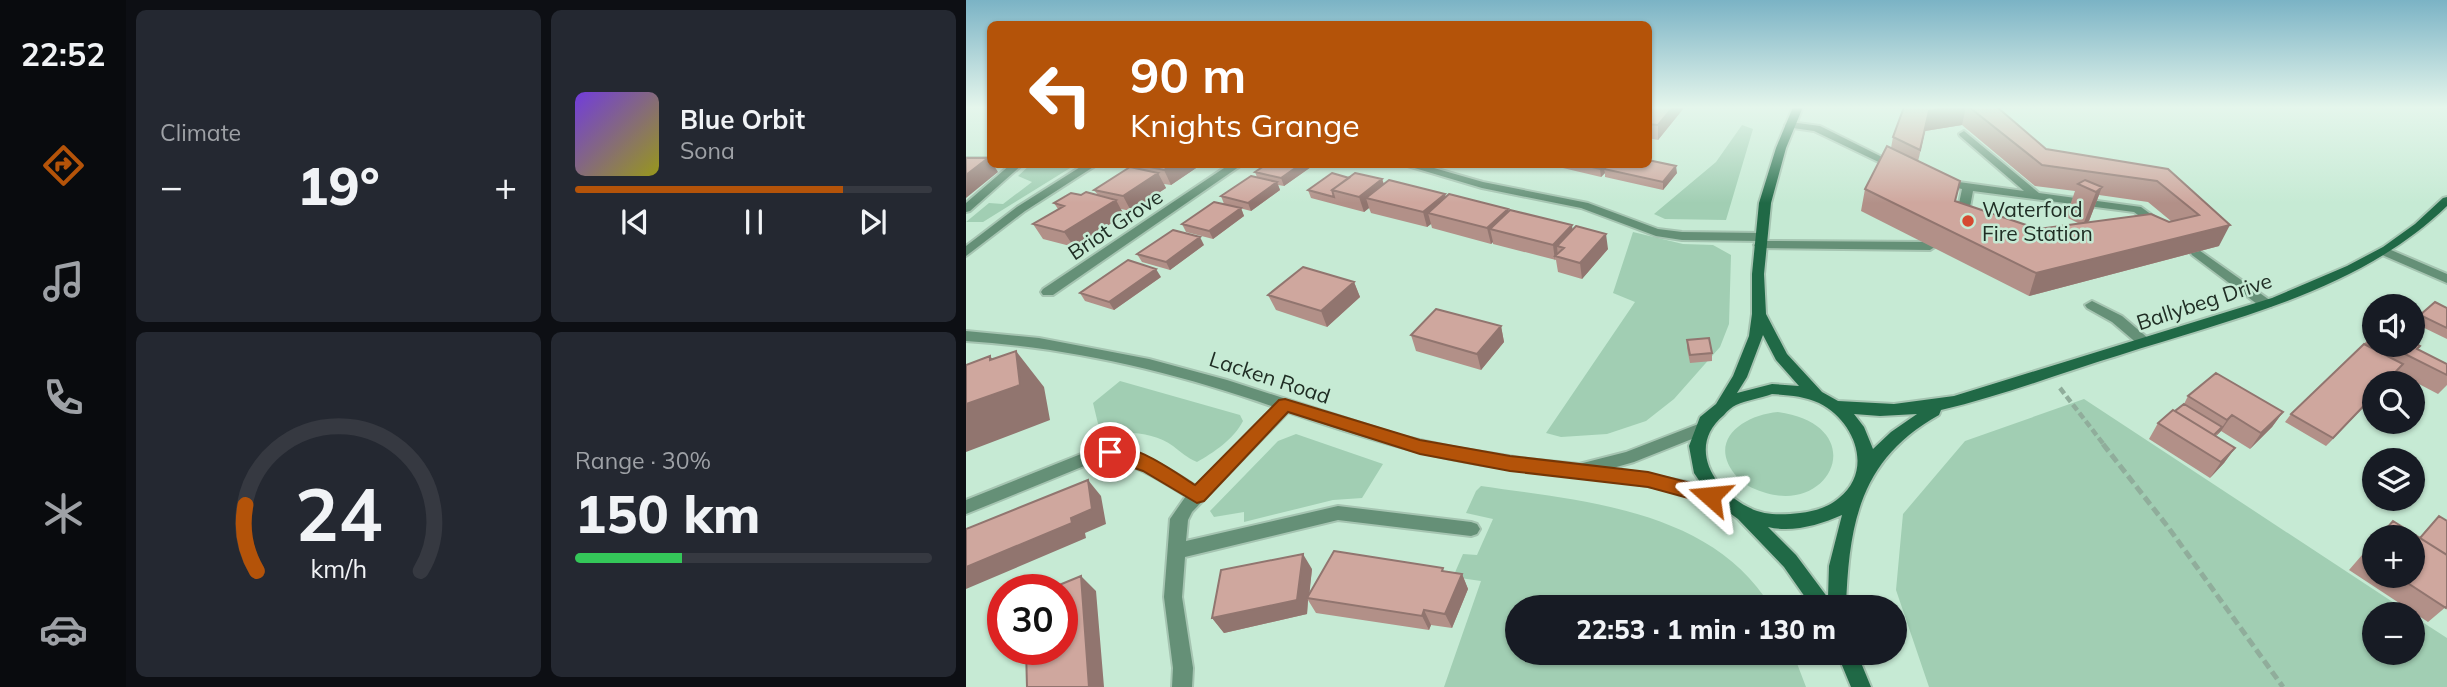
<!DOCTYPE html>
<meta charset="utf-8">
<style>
:root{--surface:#171b24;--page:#242831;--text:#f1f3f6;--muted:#9ea1a6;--line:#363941;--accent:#b45309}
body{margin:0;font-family:Mulish,sans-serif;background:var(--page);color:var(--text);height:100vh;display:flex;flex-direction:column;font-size:26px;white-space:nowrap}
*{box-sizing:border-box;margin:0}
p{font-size:23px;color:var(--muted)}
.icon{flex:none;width:38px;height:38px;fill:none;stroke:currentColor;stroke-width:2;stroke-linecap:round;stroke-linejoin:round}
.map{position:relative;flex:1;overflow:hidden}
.sheet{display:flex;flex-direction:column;gap:10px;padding:10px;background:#0d0f14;width:840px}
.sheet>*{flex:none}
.guide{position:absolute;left:21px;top:21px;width:665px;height:147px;border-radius:10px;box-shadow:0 2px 5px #0004;background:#b45309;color:#fff;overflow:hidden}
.controls{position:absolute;left:1396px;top:294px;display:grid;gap:14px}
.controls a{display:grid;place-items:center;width:63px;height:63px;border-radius:50%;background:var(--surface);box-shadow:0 2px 5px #0004;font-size:35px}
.speed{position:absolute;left:21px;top:574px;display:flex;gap:14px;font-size:35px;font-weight:700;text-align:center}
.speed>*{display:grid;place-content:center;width:91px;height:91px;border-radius:50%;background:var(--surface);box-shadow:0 2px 5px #0004;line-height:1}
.speed .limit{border:10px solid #d22;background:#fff;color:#111}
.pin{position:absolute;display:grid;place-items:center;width:60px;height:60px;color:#fff;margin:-30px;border:4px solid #fff;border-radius:50%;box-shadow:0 2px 7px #0007}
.me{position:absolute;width:77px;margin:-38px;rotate:288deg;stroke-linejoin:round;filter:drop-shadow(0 0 5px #0008)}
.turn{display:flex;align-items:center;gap:24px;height:147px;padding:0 28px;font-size:32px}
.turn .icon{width:91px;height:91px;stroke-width:2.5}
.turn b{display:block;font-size:49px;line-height:60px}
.big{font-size:52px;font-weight:800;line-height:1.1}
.sheet .tile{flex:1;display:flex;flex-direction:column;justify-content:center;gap:10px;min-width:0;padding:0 24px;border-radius:10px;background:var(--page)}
.sheet .dial{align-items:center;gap:0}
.dial svg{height:182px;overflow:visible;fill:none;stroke:var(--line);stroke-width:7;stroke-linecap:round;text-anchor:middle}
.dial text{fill:var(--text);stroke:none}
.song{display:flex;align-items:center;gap:21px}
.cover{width:84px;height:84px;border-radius:10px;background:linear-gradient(135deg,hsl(260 70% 55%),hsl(60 70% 35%))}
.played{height:7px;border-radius:4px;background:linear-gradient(90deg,var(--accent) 75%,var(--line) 75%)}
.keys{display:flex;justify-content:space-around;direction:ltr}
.heat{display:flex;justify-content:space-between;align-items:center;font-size:38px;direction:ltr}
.charge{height:10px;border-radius:5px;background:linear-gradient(90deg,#34c759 30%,var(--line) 0)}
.sheet .tiles{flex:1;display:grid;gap:10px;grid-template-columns:repeat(2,1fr)}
.trip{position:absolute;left:539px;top:595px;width:402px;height:70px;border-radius:35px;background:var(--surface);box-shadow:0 2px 5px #0004;font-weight:800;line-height:70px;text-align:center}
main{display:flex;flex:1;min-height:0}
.tabs{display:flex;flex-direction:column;width:126px;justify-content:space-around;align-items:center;background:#090b0e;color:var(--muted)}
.tabs .icon{width:49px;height:49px}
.tabs .selected{color:var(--accent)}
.tabs b{font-size:32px;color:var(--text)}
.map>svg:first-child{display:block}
.green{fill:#a1ceb3}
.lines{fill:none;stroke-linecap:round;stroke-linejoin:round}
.lane-casing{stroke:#a5c4b1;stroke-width:4}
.street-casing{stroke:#a5c4b1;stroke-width:4}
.secondary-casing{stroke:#a5c4b1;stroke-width:4}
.path-far1{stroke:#90ad9b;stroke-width:4.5;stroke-dasharray:7 3.5;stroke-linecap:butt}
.path{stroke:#90ad9b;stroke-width:5;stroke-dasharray:9 4.5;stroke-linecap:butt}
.lane{fill:#659077;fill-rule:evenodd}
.street{fill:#659077;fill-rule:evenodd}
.secondary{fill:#206946;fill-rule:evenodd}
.wall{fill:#b29088;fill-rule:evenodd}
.shaded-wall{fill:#91756f}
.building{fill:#cfa79e;stroke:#91756f;stroke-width:2}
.route{fill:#b45309;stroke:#753606;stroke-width:2}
.poi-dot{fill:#d54930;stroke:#c6ead4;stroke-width:2.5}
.labels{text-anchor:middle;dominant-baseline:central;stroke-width:5;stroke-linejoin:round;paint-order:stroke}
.poi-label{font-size:21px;fill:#202e25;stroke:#c6ead4;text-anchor:start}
.street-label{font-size:21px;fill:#202e25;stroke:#c6ead4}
</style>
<main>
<nav class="tabs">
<b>22:52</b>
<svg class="icon selected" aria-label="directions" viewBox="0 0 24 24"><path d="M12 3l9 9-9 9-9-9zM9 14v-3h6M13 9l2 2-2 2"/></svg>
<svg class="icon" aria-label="music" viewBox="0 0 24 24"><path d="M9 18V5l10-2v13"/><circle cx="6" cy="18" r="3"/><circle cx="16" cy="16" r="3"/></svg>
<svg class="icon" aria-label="phone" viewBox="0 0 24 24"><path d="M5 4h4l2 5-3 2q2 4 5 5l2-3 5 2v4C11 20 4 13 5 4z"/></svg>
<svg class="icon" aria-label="climate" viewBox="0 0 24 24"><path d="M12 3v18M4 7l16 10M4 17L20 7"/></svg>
<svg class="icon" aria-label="car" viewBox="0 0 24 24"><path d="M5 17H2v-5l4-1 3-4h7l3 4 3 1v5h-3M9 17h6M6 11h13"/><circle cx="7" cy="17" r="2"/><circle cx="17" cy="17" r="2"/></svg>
</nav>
<section class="sheet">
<div class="tiles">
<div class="tile"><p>Climate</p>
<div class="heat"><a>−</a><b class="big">19°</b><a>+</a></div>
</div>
<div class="tile">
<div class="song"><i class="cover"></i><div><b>Blue Orbit</b><p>Sona</p></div></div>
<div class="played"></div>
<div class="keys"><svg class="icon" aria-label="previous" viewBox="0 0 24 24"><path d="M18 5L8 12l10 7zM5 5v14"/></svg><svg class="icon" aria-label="pause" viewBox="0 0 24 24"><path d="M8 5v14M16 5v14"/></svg><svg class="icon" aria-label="next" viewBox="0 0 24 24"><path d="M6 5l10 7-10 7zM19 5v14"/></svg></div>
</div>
<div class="tile dial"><svg viewBox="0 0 100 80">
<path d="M14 69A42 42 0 1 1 86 69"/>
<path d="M14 69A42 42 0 0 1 9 40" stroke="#b45309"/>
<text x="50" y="56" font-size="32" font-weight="700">24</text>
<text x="50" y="72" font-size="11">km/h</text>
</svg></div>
<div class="tile"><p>Range · 30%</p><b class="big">150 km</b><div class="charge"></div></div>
</div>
</section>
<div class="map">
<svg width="1481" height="687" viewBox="0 0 1481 687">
<rect width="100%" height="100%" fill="#c6ead4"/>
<path class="green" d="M776 125 787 129 760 220 699 219 688 214 750 162Z
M65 164 109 165 17 222H0L23 203 37 204 66 182 52 176Z
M667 232 717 244 747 245 765 255 763 324 754 347 708 399 680 421 641 434 595 437 580 433 669 302 647 293Z
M154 381 274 415 277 421C268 439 247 453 231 462 220 457 216 453 207 446 188 432 157 430 135 436L127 403Z
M1118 399 1445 614H1409V653H1447V616L1481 638V687H963L930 590 937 514 999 441Z
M812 412C904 425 868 513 800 493 790 490 780 486 772 478 739 442 776 415 812 412Z
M330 434 417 464 396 498 367 500 278 522V512L248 517 244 511 312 441Z
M515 486C616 501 746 509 805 607H551V653H827L840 687H478L515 581 487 577 497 554 511 555 527 519 500 513 510 491Z"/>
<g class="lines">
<defs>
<path id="lane" d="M824 122 854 126 934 166 929 169 925 168 848 131 820 127 819 125Z
M998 131 1073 193 1175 207 1201 226 1195 230 1191 229 1168 212 1007 191 1001 223 999 226H991L989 223 996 189 971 183V179L1058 191 994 136 993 134Z
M794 241 964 242 970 246 964 250 790 248 788 245Z
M1230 248 1305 301 1307 304 1305 307H1295L1226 255 1224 252 1226 249Z
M1126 301 1156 316 1183 339 1185 342 1183 345H1173L1146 322 1121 308 1119 305Z"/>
<path id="street" d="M0 158H24V164H0Z
M45 164H57L4 211 0 212V203Z
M119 164H132L59 211 0 256V246L51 207Z
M264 164H277L87 295H77L75 292 77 289Z
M435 164H454L517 182 622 203 692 229 716 232 795 233 801 237 795 241 716 240 690 236 615 208 516 188Z
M1418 247 1481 274V283L1414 254 1412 251Z
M0 331 73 338 183 359 261 380 435 436 491 448 561 459 613 464 660 452 735 423 741 425 743 429 741 433 668 462 647 468 721 482 767 499 769 504 767 509 761 511C741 504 722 495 701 490 637 475 570 475 506 463 443 452 382 433 322 412L226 512 222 520 220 541 372 506 505 522 511 524 514 529 511 534 505 536 372 520 219 557 216 597 227 668 226 687H206L207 668 198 597 204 519 220 496C190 478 164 458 128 462L0 514V500L120 452C160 439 198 466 230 486L308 407C208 372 106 348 0 341Z"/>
<path id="secondary" d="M827 107H837L820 148 805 203 798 274 800 314 821 354 856 392 872 401 928 404 988 396 1306 298 1381 266 1417 247 1449 224 1477 198 1481 197V206C1392 292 1268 318 1154 355 1095 373 1035 396 975 410L973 415C894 459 883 523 880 607H846L818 567 772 519 747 501 728 473 723 446 734 417 750 404 767 376 783 336 786 314V274L793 203 810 148ZM797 335 810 360 833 386 806 384 771 393 781 377ZM806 394C822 395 838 396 853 403 889 421 908 470 873 498 861 508 849 511 834 513 817 515 798 516 782 507 746 489 721 445 758 415 761 411 766 407 770 405 781 400 795 398 806 394ZM888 414 914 416 951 414 925 432 907 449 898 427ZM876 515 863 566 862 598 830 555 802 527C826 533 853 525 876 515Z
M871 653H891L905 687H885Z"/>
</defs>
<use href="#lane" class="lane-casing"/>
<use href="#street" class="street-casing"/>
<use href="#secondary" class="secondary-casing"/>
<path class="path-far1" d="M1094 388 1139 446"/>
<path class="path" d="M1137 444 1202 527 1317 687"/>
<use href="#lane" class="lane"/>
<use href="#street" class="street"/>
<use href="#secondary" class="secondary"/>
</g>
<path class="wall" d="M682 107 717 109 692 140 682 138Z
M938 107H1031L1080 149 1202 169 1253 246 1063 296 895 211 899 189 925 148 927 137ZM996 125 1069 186 1109 191 1100 217 1114 224 1072 229 989 201 952 161 959 131ZM1133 195 1182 202 1205 221 1121 223 1123 221Z
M170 164H236L205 185 198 184 200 188 165 211 155 209 158 215 108 247 77 239 67 224 92 209 88 203 115 195H132L128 190 172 169Z
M580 164H682L711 173 697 190 639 177V173L635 177Z
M345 167 318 186 312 185 314 190 285 211 258 204 255 196 291 177 289 172Z
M383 178 416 179 418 184 479 194 480 198 542 209V211L606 225V230L642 249 616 279 592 272 590 260 527 244V242L525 244 466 228 465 224 461 227 405 213 403 208 398 212 345 198 342 190Z
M275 208 278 216 247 239 220 232 216 224Z
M238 245 204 270 176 262 171 254Z
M195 277 148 310 119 301 114 293Z
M388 282 394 297 361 327 310 310 302 295Z
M1481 308V339L1448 323 1454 315Z
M535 326 538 342 515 370 450 351 445 335Z
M1409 332V345H1447L1451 349 1481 364V385L1472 394 1430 372 1420 383H1409V395L1360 446 1319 422 1325 414 1398 344Z
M721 340 746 353V361L724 363 721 348Z
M1222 396 1317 412 1306 427 1284 449 1255 431 1250 436 1269 448 1258 463 1244 478 1183 439 1192 423 1209 411 1218 404Z
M1473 516 1481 606 1462 622 1383 570 1409 540V576H1447V537H1411L1427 521 1453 538Z
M346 569 343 594 479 571 496 574 502 589 486 628 465 625 463 630 350 613 342 600 341 614 258 633 246 618Z"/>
<path class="shaded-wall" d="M707 107H717V109L692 140V125Z
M987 107H1000L996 125 959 131 950 170 963 111Z
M22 158 24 161V164H27L32 172 0 198V175Z
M207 164H236L205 185 198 170Z
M335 164H344L345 167 318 186 315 178Z
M639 164H647L638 169 639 173 635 177 634 169Z
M710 166 711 173 697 190V182Z
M192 173 200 188 165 211 157 196Z
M416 179 421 194 400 198 403 208 398 212 393 197Z
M311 182 314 190 285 211 282 203Z
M1136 187 1123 221 1117 225 1130 192Z
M479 194 482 209 462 213 465 224 461 227 457 212Z
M150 200 158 215 108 247 98 232Z
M275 208 278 216 247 239 243 231Z
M542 209 545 224 524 229 527 242 525 244 521 228Z
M606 225 608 240 598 248 591 246 592 257 589 256V261L587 245Z
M1264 225 1253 246 1063 296 1070 273Z
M640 234 642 249 616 279 614 263Z
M234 237 238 245 204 270 200 262Z
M190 269 195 277 148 310 143 302Z
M388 282 394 297 361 327 355 311Z
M535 326 538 342 515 370 511 354Z
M50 351 78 387 84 420 0 452V404L24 360V356L49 387Z
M1409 394V395L1360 446 1367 438Z
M1317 412 1306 427 1284 449 1295 433Z
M1266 415 1255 431 1250 436 1261 420Z
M1269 448 1258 463 1244 478 1255 462Z
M122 480 135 496 140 524 119 533 120 538 0 589V567L105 518Z
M337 554 346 569 343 598H341L342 600 341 614 258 633 246 618Z
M496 574 502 589 486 628 479 614Z
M115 576 130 591 138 687H123Z
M458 610 465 625 463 630 456 616Z"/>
<path class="building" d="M682 107H707L692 125 682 124Z
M938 107H987L963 111 954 150 927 137Z
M1003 107H1031L1080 149 1202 169 1264 225 1070 273 899 189 921 146 994 181 989 201 1072 229 1185 214 1203 222 1233 215 1191 181 1076 165Z
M0 158H22L0 175Z
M682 160 710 166 697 182 638 169 643 164H682Z
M170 164H207L198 170Z
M301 164H335L315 178 289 172Z
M613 164H639L634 169Z
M164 167 192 173 157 196 128 190Z
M366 173 383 178 366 190 368 197 342 190Z
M389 173 416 179 393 197 366 190Z
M285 176 311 182 282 203 255 196Z
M423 180 479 194 457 212 400 198Z
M1119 180 1136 187 1130 192 1112 184Z
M120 192 150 200 98 232 67 224 98 206 88 203 105 193 115 195Z
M483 194 542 209 521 228 462 213Z
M248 202 275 208 243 231 216 224Z
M544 210 606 225 587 245 524 229Z
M610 226 640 234 614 263 589 256 598 248 591 246Z
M207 230 234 237 200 262 171 254Z
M162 260 190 269 143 302 114 293Z
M337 267 388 282 355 311 302 295Z
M1469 302 1481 308V328L1454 315Z
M470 309 535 326 511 354 445 335Z
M1409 332V339L1404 336Z
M743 338 746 353 724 355 721 340Z
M1447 342 1454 346 1451 349 1481 364V375L1421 345H1447Z
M1398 344 1437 364 1419 383H1409V394L1367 438 1325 414Z
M50 351 54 385 0 404V365L24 356V360Z
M1250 373 1317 412 1295 433 1266 415 1261 420 1222 396Z
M1218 404 1256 427 1248 435 1209 411Z
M1207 410 1269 448 1255 462 1192 423Z
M122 480 126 509 105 518 106 523 0 567V529Z
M1473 516 1481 521V555L1454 538Z
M1427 521 1481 555V606L1480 608 1431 576H1447V537H1413Z
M1409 542V562L1398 555Z
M368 551 477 568 476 571 496 574 479 614 458 610 456 616 341 598Z
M337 554 331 600 246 618 255 570Z
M115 576 123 687H61L60 649H96V590H81Z"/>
<linearGradient id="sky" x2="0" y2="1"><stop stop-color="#7bb3c5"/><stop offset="0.53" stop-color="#e5f6ec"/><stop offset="1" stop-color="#e5f6ec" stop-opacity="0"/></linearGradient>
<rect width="1481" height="203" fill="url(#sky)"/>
<path class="route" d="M319 399 454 440 544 456 682 472 744 488 751 490 754 496 751 501 744 504 682 487 544 471 454 454 322 412 238 501 231 503 177 471 137 457 135 452 137 447C164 439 207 471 229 485L313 400Z"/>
<circle class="poi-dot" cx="1002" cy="221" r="7"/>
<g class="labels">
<g class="poi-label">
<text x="1016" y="209">Waterford<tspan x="1016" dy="24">Fire Station</tspan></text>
</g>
<g class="street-label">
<text transform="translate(149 224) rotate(-34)">Briot Grove</text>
<text transform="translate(1238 301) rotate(-18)">Ballybeg Drive</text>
<text transform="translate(304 377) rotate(18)">Lacken Road</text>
</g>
</g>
</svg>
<div class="controls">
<a><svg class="icon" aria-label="sound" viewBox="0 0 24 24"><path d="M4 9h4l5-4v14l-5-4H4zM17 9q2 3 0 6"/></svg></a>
<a><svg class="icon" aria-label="search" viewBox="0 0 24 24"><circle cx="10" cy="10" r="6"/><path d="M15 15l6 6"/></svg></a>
<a><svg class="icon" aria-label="layers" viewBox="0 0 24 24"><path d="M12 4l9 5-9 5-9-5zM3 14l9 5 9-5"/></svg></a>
<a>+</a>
<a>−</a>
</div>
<div class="speed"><div class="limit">30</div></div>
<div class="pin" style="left:144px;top:452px;background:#d93025"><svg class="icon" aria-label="arrive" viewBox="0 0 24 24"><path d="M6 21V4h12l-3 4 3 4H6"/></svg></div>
<svg class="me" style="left:744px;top:496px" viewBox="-20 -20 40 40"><path d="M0-17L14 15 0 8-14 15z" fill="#b45309" stroke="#fff" stroke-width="4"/></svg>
<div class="trip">22:53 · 1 min · 130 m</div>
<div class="guide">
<div class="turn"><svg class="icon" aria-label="left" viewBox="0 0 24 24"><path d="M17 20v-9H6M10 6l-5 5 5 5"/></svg><div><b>90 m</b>Knights Grange</div></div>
</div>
</div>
</main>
